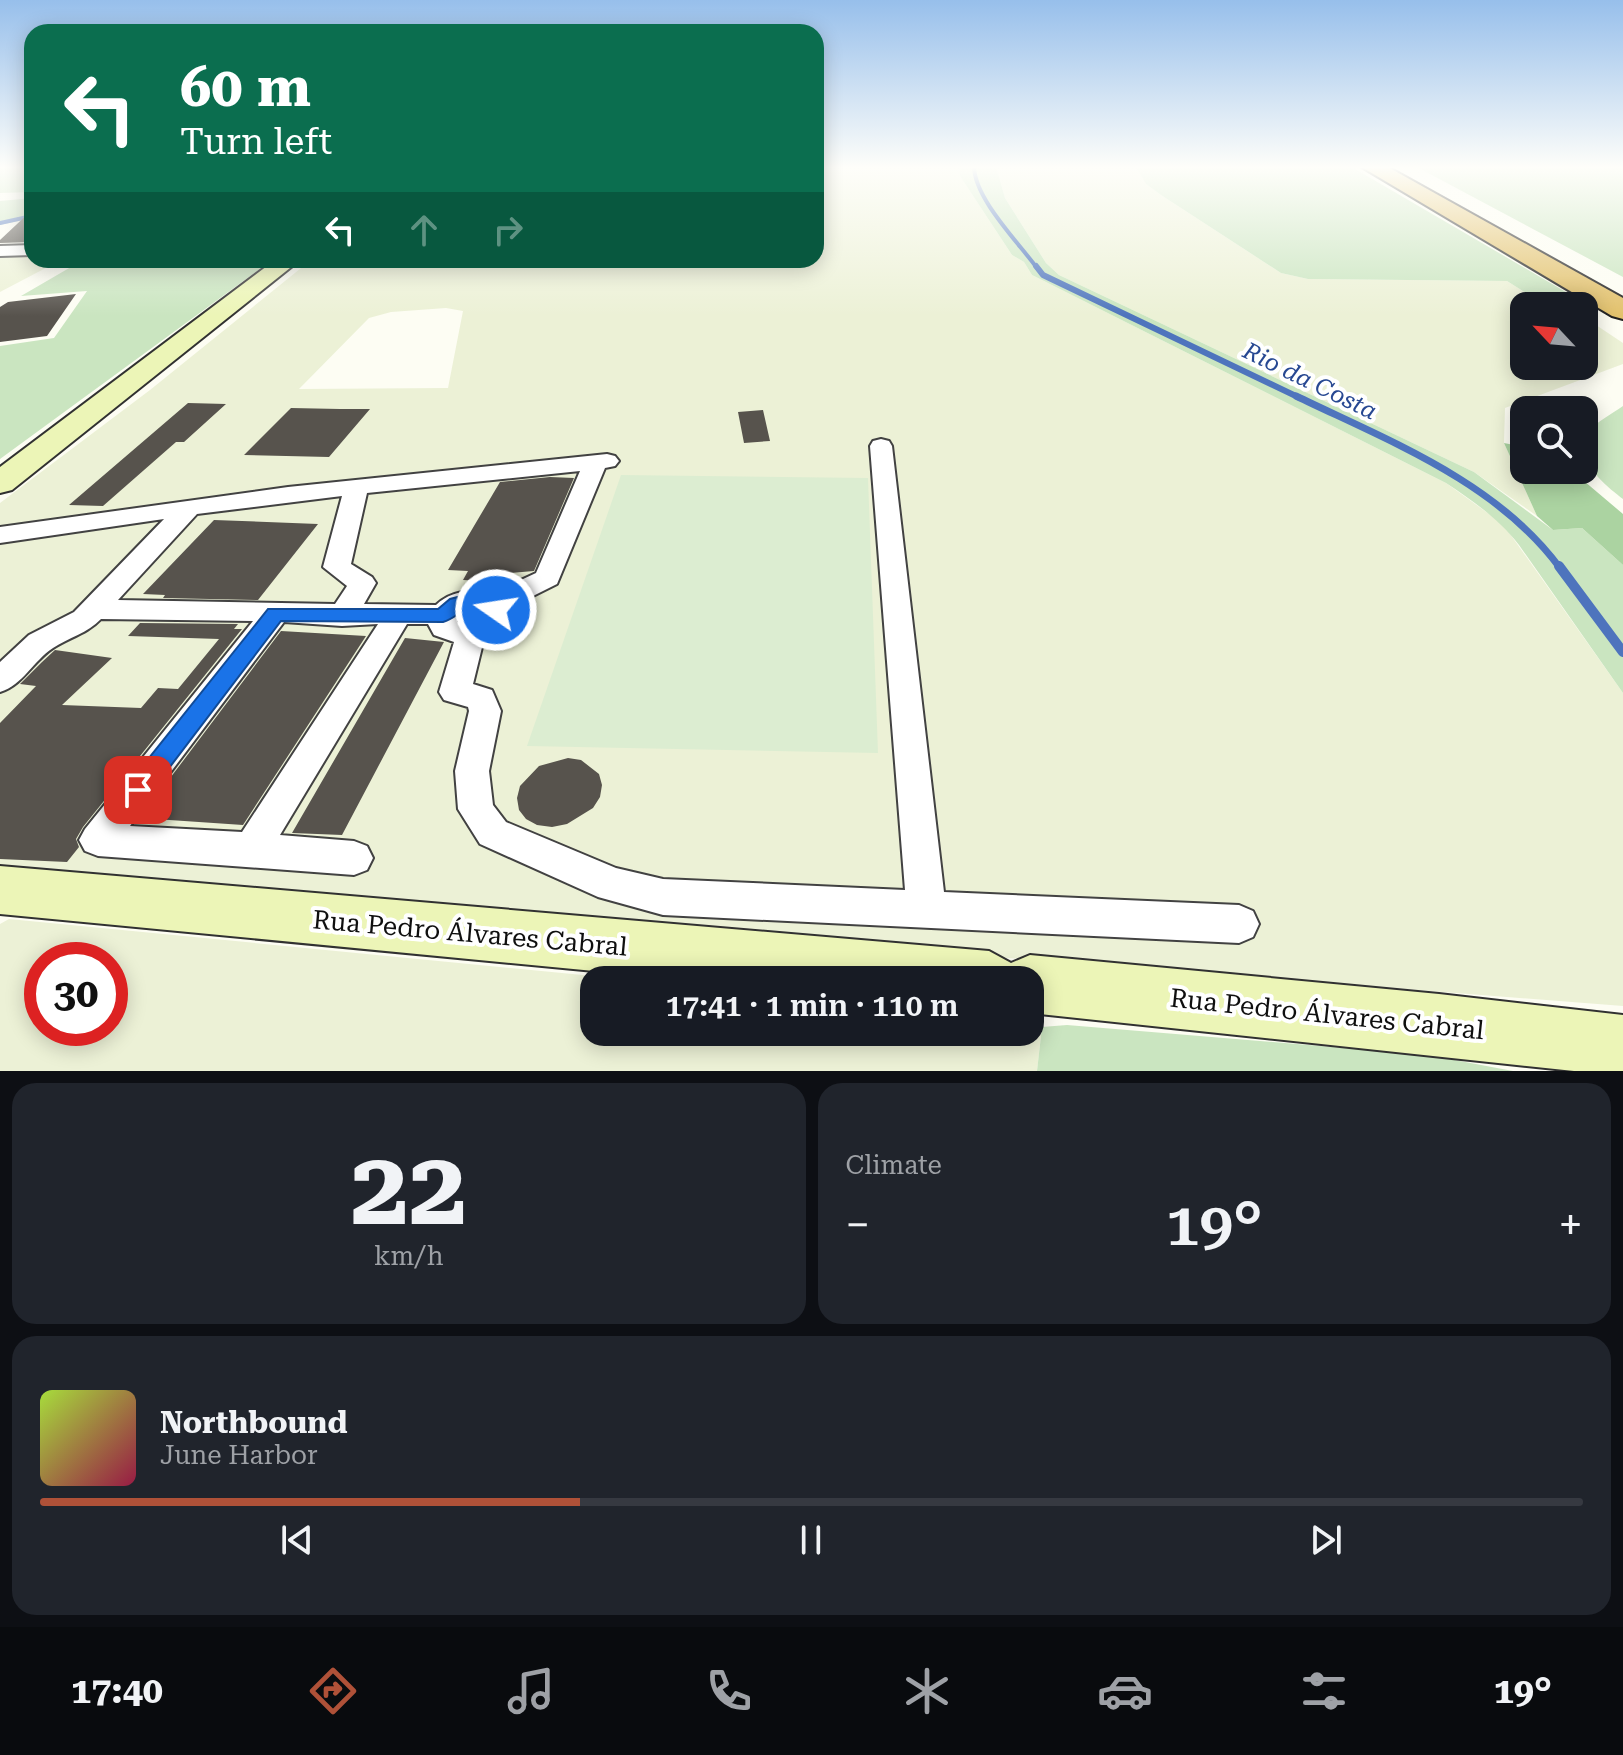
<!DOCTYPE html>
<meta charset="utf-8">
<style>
:root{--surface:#171b24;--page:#20242c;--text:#f1f3f6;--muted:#9ea1a6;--line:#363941;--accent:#af5138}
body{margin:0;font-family:"Roboto Serif",serif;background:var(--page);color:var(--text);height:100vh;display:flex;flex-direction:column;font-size:30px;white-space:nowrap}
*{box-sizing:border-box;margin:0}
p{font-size:26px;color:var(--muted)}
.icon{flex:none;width:44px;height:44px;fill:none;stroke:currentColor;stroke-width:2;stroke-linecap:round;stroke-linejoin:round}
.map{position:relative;height:1071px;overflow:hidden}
.drawer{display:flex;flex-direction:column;gap:12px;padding:12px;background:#0d0f14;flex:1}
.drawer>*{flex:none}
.hud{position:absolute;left:24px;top:24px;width:800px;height:244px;border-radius:24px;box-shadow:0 4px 20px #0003;background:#0b6e4f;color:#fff;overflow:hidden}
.needle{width:52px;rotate:296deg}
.buttons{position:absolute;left:1510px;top:292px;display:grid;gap:16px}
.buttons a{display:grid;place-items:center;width:88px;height:88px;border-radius:16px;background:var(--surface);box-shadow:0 4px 20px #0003;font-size:40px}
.speed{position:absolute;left:24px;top:942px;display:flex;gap:16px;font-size:40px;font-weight:700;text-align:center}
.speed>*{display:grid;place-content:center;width:104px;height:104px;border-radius:50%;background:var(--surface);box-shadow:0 4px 20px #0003;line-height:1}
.speed .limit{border:12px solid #d22;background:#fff;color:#111}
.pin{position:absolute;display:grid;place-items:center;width:68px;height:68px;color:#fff;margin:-34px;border-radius:16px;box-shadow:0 4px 12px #0006}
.me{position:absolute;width:88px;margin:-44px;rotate:283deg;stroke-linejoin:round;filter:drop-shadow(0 0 6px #0008)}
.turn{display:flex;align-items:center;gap:28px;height:168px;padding:0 24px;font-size:36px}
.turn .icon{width:104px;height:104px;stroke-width:2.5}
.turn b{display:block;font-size:56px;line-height:68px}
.lanes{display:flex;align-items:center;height:76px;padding:0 24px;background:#0003;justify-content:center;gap:40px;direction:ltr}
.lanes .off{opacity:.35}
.big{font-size:60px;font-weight:600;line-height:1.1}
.drawer .tile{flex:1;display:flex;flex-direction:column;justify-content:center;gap:12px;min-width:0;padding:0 28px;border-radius:24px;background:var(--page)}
.drawer .dial{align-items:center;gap:0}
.dial b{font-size:104px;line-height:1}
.song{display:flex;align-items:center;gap:24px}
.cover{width:96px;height:96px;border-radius:12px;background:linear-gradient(135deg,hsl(80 70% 55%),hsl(340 70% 35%))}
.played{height:8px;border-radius:4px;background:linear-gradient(90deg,var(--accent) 35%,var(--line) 35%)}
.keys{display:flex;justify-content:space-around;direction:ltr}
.heat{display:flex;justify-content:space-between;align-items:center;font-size:44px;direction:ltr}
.drawer .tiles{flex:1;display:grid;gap:12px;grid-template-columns:1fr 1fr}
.tile:last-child{grid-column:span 2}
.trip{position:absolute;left:580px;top:966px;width:464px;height:80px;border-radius:24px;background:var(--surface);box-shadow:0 4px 20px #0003;font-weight:600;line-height:80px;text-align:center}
.tab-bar{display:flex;height:128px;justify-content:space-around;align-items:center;background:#090b0e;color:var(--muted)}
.tab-bar .icon{width:56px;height:56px}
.tab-bar .active{color:var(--accent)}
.tab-bar b{font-size:36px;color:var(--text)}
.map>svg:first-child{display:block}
.farmland{fill:#ecf1d6;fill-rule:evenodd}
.green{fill:#cae5c0}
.forest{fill:#abd3a1}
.pitch{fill:#dcedd1}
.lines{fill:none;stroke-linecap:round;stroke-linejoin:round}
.stream-far3{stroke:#4e74bd;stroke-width:4}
.stream-far2{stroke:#4e74bd;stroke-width:6}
.stream-far1{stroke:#4e74bd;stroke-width:7}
.stream{stroke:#4e74bd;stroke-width:10}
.building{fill:#57534d}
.street-casing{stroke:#424242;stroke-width:4}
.secondary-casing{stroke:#313131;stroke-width:4}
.highway-casing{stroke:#202020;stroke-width:4}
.street{fill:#fff;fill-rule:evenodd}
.secondary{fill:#ecf5b7;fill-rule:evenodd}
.highway{fill:#e2c16c;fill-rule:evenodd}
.route{fill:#1a73e8;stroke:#114b97;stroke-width:2}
.labels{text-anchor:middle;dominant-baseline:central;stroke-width:8;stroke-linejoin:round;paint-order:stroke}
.water-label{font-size:24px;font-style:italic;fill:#274892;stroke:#fff}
.near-street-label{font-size:26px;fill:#0f0f0f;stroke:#fff}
</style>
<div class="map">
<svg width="1623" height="1071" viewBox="0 0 1623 1071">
<rect width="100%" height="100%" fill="#fdfdf3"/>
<path class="farmland" d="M816 166H959L960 176 1012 255 1024 262 1032 275 1446 483 1503 524 1623 693V1006L919 951 0 871V503L150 390 311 260H816ZM446 308 463 311 448 388 299 389 369 318 391 312Z
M996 166H1135L1146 184 1161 195 1281 273 1308 279 1507 281 1547 306H1524V366H1584V317L1623 343V364L1505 408 1504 443 1537 516 1474 472 1059 275 1046 263 1005 198Z
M32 255V260H61L0 292V256Z
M9 919 634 980H594V1032H1030V1025L1042 1027 1037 1071H0V924ZM42 960H110V1028H42Z"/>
<path class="green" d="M0 166H20L32 173V192L0 193Z
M959 166H996L1005 198 1046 263 1059 275 1474 472 1553 530 1582 528 1623 565V693L1519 545C1498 518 1473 501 1446 483L1032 275 1024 262 1012 255 960 176Z
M1135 166H1350L1583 302 1547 306 1507 281 1308 279 1281 273 1161 195 1146 184Z
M1415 166H1623V277Z
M32 198V218L0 225V201Z
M83 260H272L0 459V346L54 338 87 291 21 296Z
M1623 406V499C1606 486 1571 458 1588 433 1595 422 1612 414 1623 406Z
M1067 1025 1428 1055 1513 1071H1037L1042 1027Z"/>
<path class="forest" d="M1504 443 1524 447V470H1571L1623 514V565L1582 528 1553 530 1537 516Z"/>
<path class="pitch" d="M621 475 868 478 878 753 527 746Z"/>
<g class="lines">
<path class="stream-far3" d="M974 166C974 198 1018 242 1037 268
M0 223 32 216"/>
<path class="stream-far2" d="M1036 266 1043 275 1300 398"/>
<path class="stream-far1" d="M1296 396C1389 441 1497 482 1560 568"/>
<path class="stream" d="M1559 566 1623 652"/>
</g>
<path class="building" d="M32 210V242L0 243V240Z
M76 294 47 336 0 342V307L8 302Z
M188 403 226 404 184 442H176L103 506 69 505Z
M291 408 340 409H370L329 457 244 455Z
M763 410 770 441 744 443 738 412Z
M550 477 574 478 534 571 510 573 505 582 463 580 468 571 448 570 500 482Z
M214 520 318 524 258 600 163 598 165 595 143 594Z
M140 623 238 624 234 629H242L83 827 76 839 79 847 67 862 0 859V723L36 686 20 684 42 662 55 650 112 658 62 705 141 708 158 688 178 689 219 639 128 636Z
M281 631 366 636 243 825 140 818Z
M405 638 444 642 342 835 292 833Z
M568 758 581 760 599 774 602 785 600 797 593 808 567 824 552 827 537 825 526 819 519 810 517 798 520 786 539 766Z"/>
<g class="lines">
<defs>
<path id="street" d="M32 245V255L0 256V246Z
M881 439 889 441 892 446 944 892 1239 905 1253 911 1259 924 1253 937 1239 943 663 915 598 897 480 844 458 809 455 771 469 711 468 707 444 700 439 692 454 642 434 635 428 624H407L280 835 354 841 367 846 373 858 367 870 354 875 98 856 85 851 79 840 85 829 253 621 101 619C88 633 68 638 53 648 33 661 23 685 0 692V662L29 635 74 612 164 519 0 543V527L288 487 607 454 615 456 619 461 615 466 605 468 557 584 509 608 500 630 484 639 473 684 492 690 501 711 489 771 493 805 506 822 616 868 663 879 905 890 870 446 873 441ZM580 471 536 573 491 594C472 588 451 591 436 605L364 604 376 583 372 577 351 564 367 493ZM342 496 323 567 347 586 335 604 118 600 197 514ZM476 608 482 610C477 620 468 625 457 622L460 614ZM284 622 342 626 378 624 242 832 130 826Z"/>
<path id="secondary" d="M275 260H300L12 490 0 493V467Z
M0 866 989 951 1011 963 1030 955 1439 994 1623 1015V1071H1574L1030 1013V980H688L0 914Z"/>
<path id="highway" d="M1360 166H1386L1623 298V319L1612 316Z"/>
</defs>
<use href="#street" class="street-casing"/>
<use href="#secondary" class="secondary-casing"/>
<use href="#highway" class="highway-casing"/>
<use href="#street" class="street"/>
<use href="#secondary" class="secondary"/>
<use href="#highway" class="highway"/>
</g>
<linearGradient id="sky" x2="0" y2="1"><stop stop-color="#97bfeb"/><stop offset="0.53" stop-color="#fefefa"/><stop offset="1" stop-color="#fefefa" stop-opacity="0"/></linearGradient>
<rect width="1623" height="316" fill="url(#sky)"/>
<path class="route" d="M477 592 500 599 506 610 503 614H489L485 608C465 602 460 617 443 622L281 621 147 797 138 800 129 797 125 790 129 783 268 609H438L450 599Z"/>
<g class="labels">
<g class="water-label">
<text transform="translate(1310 381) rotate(26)">Rio da Costa</text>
</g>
<g class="near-street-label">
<text transform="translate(470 933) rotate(5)">Rua Pedro Álvares Cabral</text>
<text transform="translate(1327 1014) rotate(6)">Rua Pedro Álvares Cabral</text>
</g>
</g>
</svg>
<div class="buttons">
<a><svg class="needle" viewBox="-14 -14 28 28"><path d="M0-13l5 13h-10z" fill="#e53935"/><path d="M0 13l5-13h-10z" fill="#9ea1a6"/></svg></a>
<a><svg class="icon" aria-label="search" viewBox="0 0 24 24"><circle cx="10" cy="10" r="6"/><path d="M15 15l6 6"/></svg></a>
</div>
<div class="speed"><div class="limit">30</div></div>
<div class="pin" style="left:138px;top:790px;background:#d93025"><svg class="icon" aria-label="arrive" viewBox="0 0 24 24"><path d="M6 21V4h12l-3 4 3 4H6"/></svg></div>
<svg class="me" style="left:496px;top:610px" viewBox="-20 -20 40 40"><circle r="17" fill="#1a73e8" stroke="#fff" stroke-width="3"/><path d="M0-11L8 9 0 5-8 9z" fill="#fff"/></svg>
<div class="trip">17:41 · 1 min · 110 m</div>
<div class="hud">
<div class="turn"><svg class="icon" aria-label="left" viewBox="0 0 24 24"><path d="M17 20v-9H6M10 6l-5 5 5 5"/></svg><div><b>60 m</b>Turn left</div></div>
<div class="lanes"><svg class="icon" aria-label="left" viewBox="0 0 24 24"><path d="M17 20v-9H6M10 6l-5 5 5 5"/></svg><svg class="icon off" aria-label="ahead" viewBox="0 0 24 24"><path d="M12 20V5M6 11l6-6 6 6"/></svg><svg class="icon off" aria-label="right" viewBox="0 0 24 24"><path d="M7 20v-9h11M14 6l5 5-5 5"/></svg></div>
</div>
</div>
<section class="drawer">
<div class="tiles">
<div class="tile dial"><b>22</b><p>km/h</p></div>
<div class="tile"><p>Climate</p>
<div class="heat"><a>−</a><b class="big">19°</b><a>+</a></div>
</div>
<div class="tile">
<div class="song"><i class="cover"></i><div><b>Northbound</b><p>June Harbor</p></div></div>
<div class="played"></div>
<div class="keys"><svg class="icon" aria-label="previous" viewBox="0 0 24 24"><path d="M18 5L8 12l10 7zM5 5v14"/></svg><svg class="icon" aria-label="pause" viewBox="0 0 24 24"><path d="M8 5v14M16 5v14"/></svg><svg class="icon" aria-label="next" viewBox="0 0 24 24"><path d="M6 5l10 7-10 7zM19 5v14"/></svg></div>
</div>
</div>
</section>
<nav class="tab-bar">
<b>17:40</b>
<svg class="icon active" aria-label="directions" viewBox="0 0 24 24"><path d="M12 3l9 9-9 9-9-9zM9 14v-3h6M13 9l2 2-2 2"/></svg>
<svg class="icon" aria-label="music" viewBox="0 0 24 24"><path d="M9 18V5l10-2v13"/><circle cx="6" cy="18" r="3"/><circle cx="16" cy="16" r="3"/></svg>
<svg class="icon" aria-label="phone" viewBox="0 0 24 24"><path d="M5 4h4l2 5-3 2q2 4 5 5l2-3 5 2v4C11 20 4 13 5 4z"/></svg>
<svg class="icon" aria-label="climate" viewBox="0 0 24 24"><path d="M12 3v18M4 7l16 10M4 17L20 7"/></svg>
<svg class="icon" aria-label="car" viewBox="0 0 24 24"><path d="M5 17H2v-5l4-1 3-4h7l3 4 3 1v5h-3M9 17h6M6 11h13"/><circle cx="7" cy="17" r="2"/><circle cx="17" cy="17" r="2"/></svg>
<svg class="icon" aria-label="filters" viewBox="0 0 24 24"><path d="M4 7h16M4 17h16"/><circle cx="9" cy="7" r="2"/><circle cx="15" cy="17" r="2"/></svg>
<b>19°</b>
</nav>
